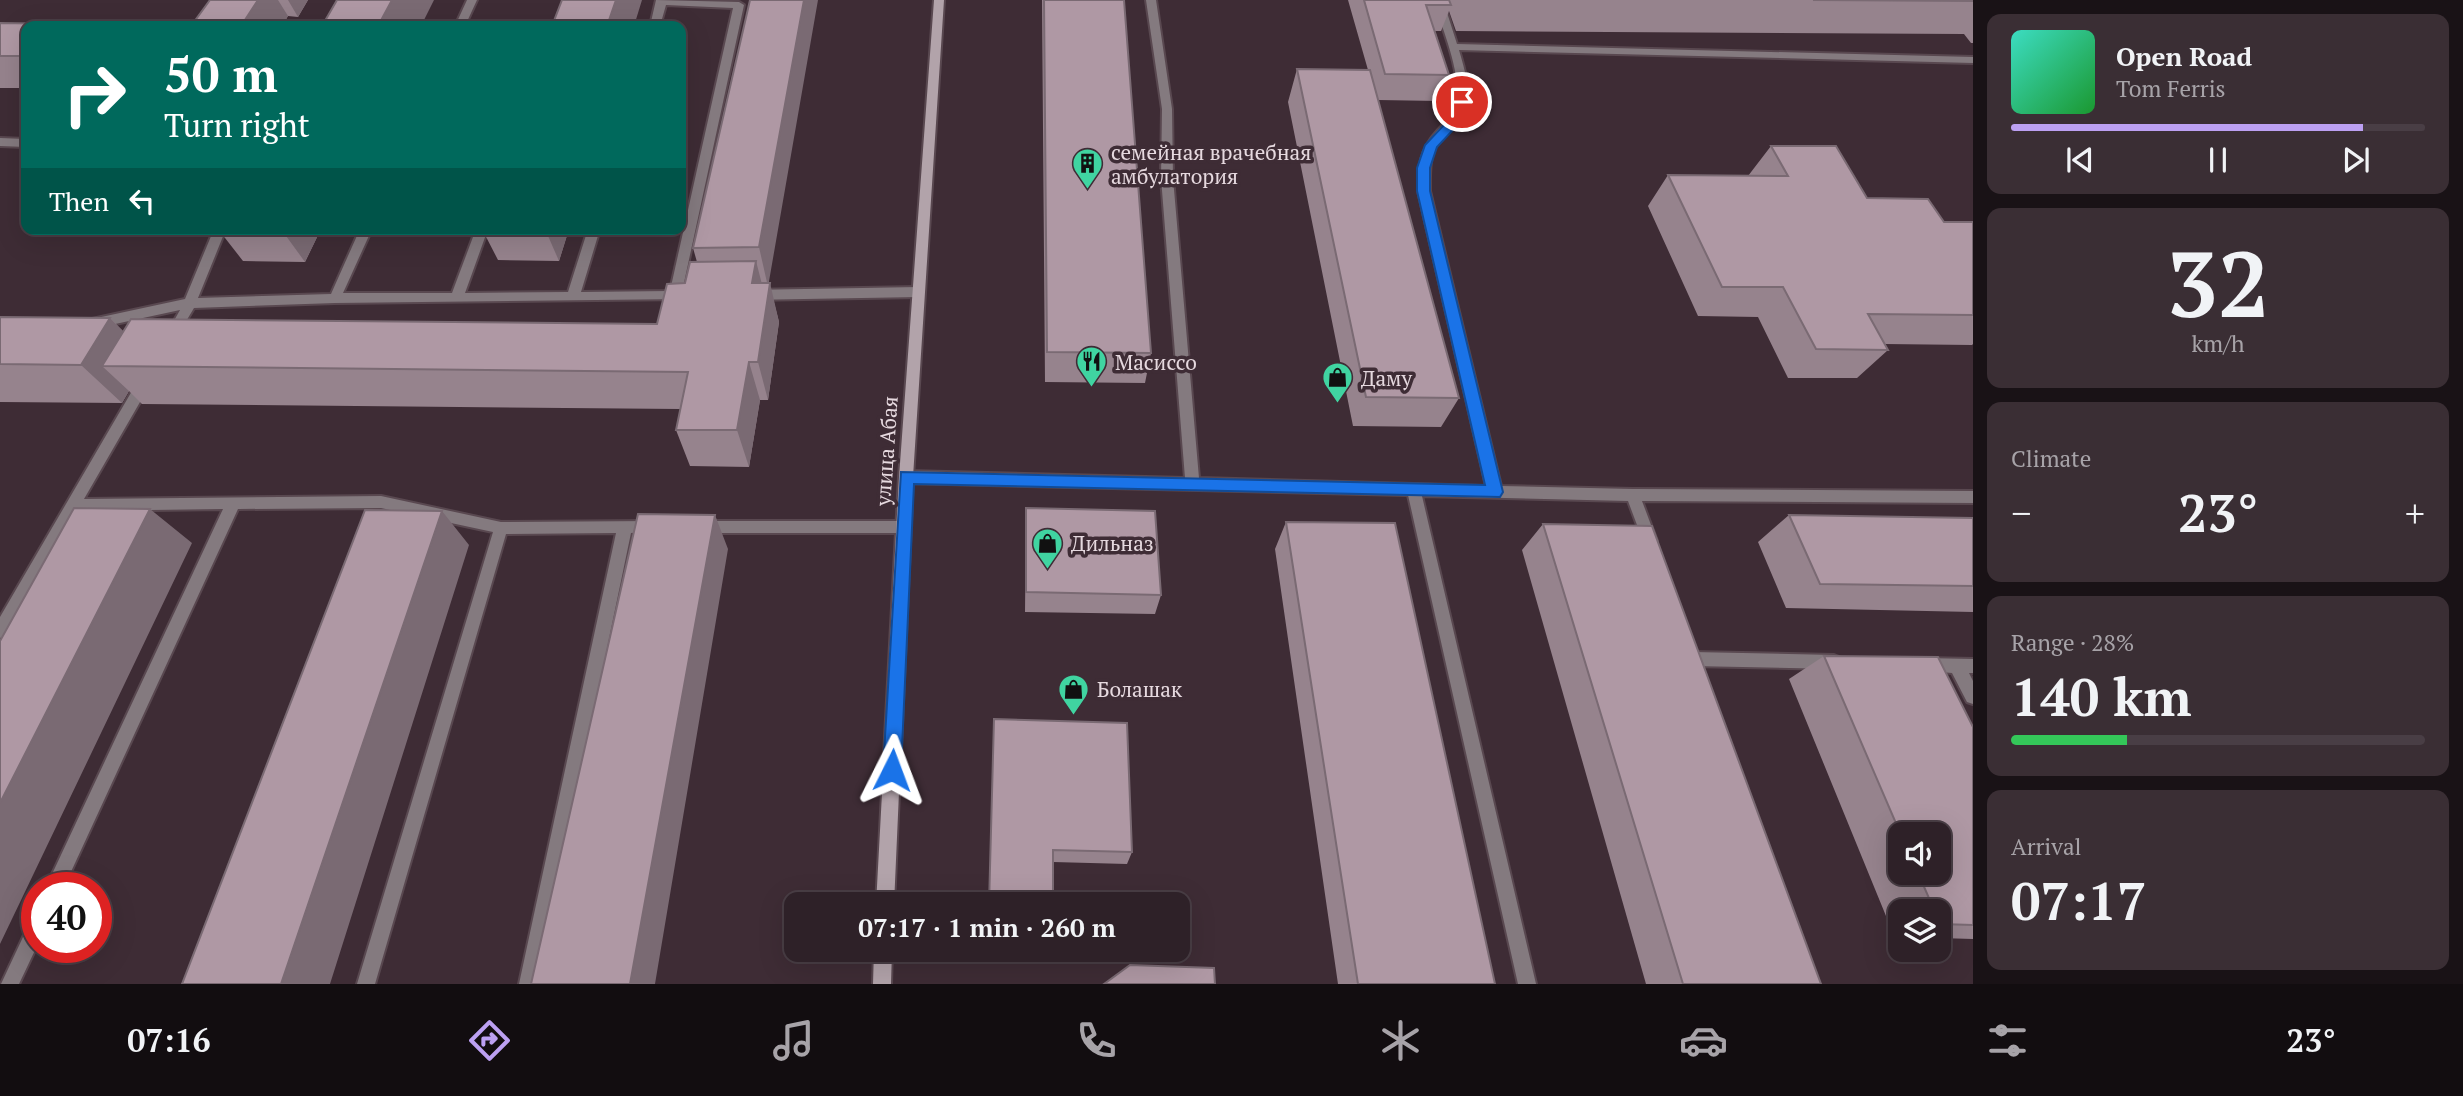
<!DOCTYPE html>
<meta charset="utf-8">
<style>
:root{--surface:#2e2128;--page:#3a2e34;--text:#f1f3f6;--muted:#a7a3a8;--line:#493e45;--accent:#bca0f2}
body{margin:0;font-family:"PT Serif",serif;background:var(--page);color:var(--text);height:100vh;display:flex;flex-direction:column;font-size:26px;white-space:nowrap}
*{box-sizing:border-box;margin:0}
p{font-size:23px;color:var(--muted)}
.icon{flex:none;width:38px;height:38px;fill:none;stroke:currentColor;stroke-width:2;stroke-linecap:round;stroke-linejoin:round}
.map{position:relative;flex:1;overflow:hidden}
.sheet{display:flex;flex-direction:column;gap:14px;padding:14px;background:#191216;width:490px}
.sheet>*{flex:none}
.top-card{position:absolute;left:21px;top:21px;width:665px;height:214px;border-radius:14px;box-shadow:0 7px 28px #0002,0 0 0 2px var(--line);background:#00695c;color:#fff;overflow:hidden}
.controls{position:absolute;left:1888px;top:822px;display:grid;gap:14px}
.controls a{display:grid;place-items:center;width:63px;height:63px;border-radius:14px;background:var(--surface);box-shadow:0 7px 28px #0002,0 0 0 2px var(--line);font-size:35px}
.speed{position:absolute;left:21px;top:872px;display:flex;gap:14px;font-size:35px;font-weight:700;text-align:center}
.speed>*{display:grid;place-content:center;width:91px;height:91px;border-radius:50%;background:var(--surface);box-shadow:0 7px 28px #0002,0 0 0 2px var(--line);line-height:1}
.speed .limit{border:10px solid #d22;background:#fff;color:#111}
.pin{position:absolute;display:grid;place-items:center;width:60px;height:60px;color:#fff;margin:-30px;border:4px solid #fff;border-radius:50%;box-shadow:0 2px 7px #0007}
.me{position:absolute;width:77px;margin:-38px;rotate:3deg;stroke-linejoin:round;filter:drop-shadow(0 0 5px #0008)}
.turn{display:flex;align-items:center;gap:24px;height:147px;padding:0 28px;font-size:32px}
.turn .icon{width:91px;height:91px;stroke-width:2.5}
.turn b{display:block;font-size:49px;line-height:60px}
.then{display:flex;align-items:center;height:66px;padding:0 28px;background:#0003;gap:14px;font-size:26px}
.big{font-size:52px;font-weight:700;line-height:1.1}
.sheet .tile{flex:1;display:flex;flex-direction:column;justify-content:center;gap:10px;min-width:0;padding:0 24px;border-radius:14px;background:var(--page)}
.sheet .dial{align-items:center;gap:0}
.dial b{font-size:91px;line-height:1}
.song{display:flex;align-items:center;gap:21px}
.cover{width:84px;height:84px;border-radius:10px;background:linear-gradient(135deg,hsl(170 70% 55%),hsl(130 70% 35%))}
.played{height:7px;border-radius:4px;background:linear-gradient(90deg,var(--accent) 85%,var(--line) 85%)}
.keys{display:flex;justify-content:space-around;direction:ltr}
.heat{display:flex;justify-content:space-between;align-items:center;font-size:38px;direction:ltr}
.charge{height:10px;border-radius:5px;background:linear-gradient(90deg,#34c759 28%,var(--line) 0)}
.trip{position:absolute;left:784px;top:892px;width:406px;height:70px;border-radius:14px;background:var(--surface);box-shadow:0 7px 28px #0002,0 0 0 2px var(--line);font-weight:700;line-height:70px;text-align:center}
.tab-bar{display:flex;height:112px;justify-content:space-around;align-items:center;background:#120d10;color:var(--muted)}
.tab-bar .icon{width:49px;height:49px}
.tab-bar .active{color:var(--accent)}
.tab-bar b{font-size:32px;color:var(--text)}
main{display:flex;flex:1;min-height:0}
.map>svg:first-child{display:block}
.lines{fill:none;stroke-linecap:round;stroke-linejoin:round}
.lane-casing{stroke:#594850;stroke-width:4}
.street-casing{stroke:#594850;stroke-width:4}
.secondary-casing{stroke:#594850;stroke-width:4}
.lane{fill:#847a7f;fill-rule:evenodd}
.street{fill:#847a7f;fill-rule:evenodd}
.secondary{fill:#b2a3aa;fill-rule:evenodd}
.wall{fill:#96838d;fill-rule:evenodd}
.shaded-wall{fill:#7a6a73}
.building{fill:#af98a4;stroke:#7a6a73;stroke-width:2}
.route{fill:#1a73e8;stroke:#114b97;stroke-width:2}
.labels{text-anchor:middle;dominant-baseline:central;stroke-width:7;stroke-linejoin:round;paint-order:stroke}
.poi-label{font-size:21px;fill:#e6d9df;stroke:#3e2c35;text-anchor:start}
.street-label{font-size:21px;fill:#e6d9df;stroke:#3e2c35}
</style>
<main>
<div class="map">
<svg width="1973" height="984" viewBox="0 0 1973 984">
<rect width="100%" height="100%" fill="#3e2c35"/>
<g class="lines">
<defs>
<path id="lane" d="M1692 652 1834 655 1839 657 1842 662 1839 667 1834 669 1692 666 1687 664 1684 659 1687 654Z
M1924 658 1973 659V673H1969L1973 681V704L1967 702 1952 673 1919 670 1916 665 1919 660Z"/>
<path id="street" d="M467 0H477L465 26H455Z
M656 0 739 2 744 5 682 292 686 296 684 299 335 303 194 308 176 338 172 340 166 335 180 310 92 329 88 327 86 324 88 321 92 319 185 299 214 229H226L198 298 331 294 360 229H372L343 293H452L476 229H488L465 293 568 292 588 229H600L581 292 670 291 733 8 666 5 660 26H650Z
M1146 0H1156L1172 109 1173 178 1199 478 1486 486 1418 191C1418 168 1420 149 1437 131 1444 123 1453 116 1456 105 1463 77 1442 27 1433 0H1443L1457 44 1973 57V63L1459 50C1464 67 1470 87 1467 104 1463 123 1444 132 1435 148 1429 161 1430 177 1430 191L1501 486 1633 489 1973 491V503L1642 501 1657 541 1655 545 1650 547 1645 545 1643 541 1628 501 1422 496 1536 984H1518L1408 495 906 483 901 481 899 477 901 473 906 471 1185 478 1161 178 1162 109Z
M0 138 26 139V147L0 146Z
M919 287 925 292 919 297 753 300 747 295 753 290Z
M144 378 151 383 84 499 381 496 501 522 654 521 659 523 661 527 659 531 631 533 537 984H519L616 533 506 534 375 984H357L493 532 381 508 238 509 64 887H46L223 509 77 511 5 636 0 638V617L139 379Z
M702 521H904L909 523 911 527 909 531 904 533H702L697 531 695 527 697 523Z
M37 917V946L19 984H1L31 920Z"/>
<path id="secondary" d="M934 0H944L913 477 894 905H876L899 477Z
M874 950H892L891 984H873Z"/>
</defs>
<use href="#lane" class="lane-casing"/>
<use href="#street" class="street-casing"/>
<use href="#secondary" class="secondary-casing"/>
<use href="#lane" class="lane"/>
<use href="#street" class="street"/>
<use href="#secondary" class="secondary"/>
</g>
<path class="wall" d="M210 0H308L298 17 288 16 282 26H26V88H0V23L191 26Z
M750 0 769 283 779 322 768 400H760L749 467 690 466 676 430 680 409 142 404 129 391 122 403 0 402V317L110 318 123 331 657 324 685 283 697 262 693 248Z
M1042 0H1124L1151 353 1145 383 1045 382Z
M1348 0H1973V43H1971L1964 34 1456 31 1449 11 1441 31H1435L1449 75 1439 101 1378 100 1459 398 1441 427 1353 426 1288 102 1297 69 1368 70Z
M1771 146 1867 198 1944 222H1973V344L1972 345 1884 344 1888 350 1857 378H1788L1758 317 1698 316 1648 206 1668 175 1748 176Z
M218 229H321L305 262 243 261Z
M482 229H569L559 261 498 260Z
M1026 508 1161 595 1155 614 1025 612Z
M1789 515 1973 518V612L1786 608 1758 542Z
M1286 522 1495 984H1338L1275 549Z
M1543 524 1821 984H1646L1522 550Z
M1824 656 1973 727V939L1939 938V912H1900V938H1895L1789 679ZM1900 835H1939V873H1900Z
M994 719 1132 852 1127 864 1053 862Z
M988 950 1053 956 1051 964 988 962Z"/>
<path class="shaded-wall" d="M258 0H278L288 16 282 26H241Z
M288 0H308L298 17Z
M392 0H434L421 26H378Z
M616 0H642L634 26H607Z
M804 0H818L768 287 759 247Z
M281 229H321L305 262Z
M545 229H569L559 261Z
M756 261 766 300 752 283Z
M770 283 779 322 768 400 758 362Z
M110 318 149 358 102 366 129 391 122 403 81 365Z
M749 362 760 400 749 467 737 430Z
M150 509 192 543 0 944V803Z
M442 511 469 545 330 984H281Z
M715 515 728 549 655 984H630Z"/>
<path class="building" d="M210 0H258L241 26H26V56H0V23L191 26Z
M337 0H392L378 26H322Z
M562 0H616L607 26H552Z
M750 0H804L759 247 693 248Z
M1044 0H1124L1151 353 1047 352Z
M1364 0H1449L1451 5H1426L1449 75 1385 74Z
M1813 0H1973V1Z
M1297 69 1370 70 1459 398 1366 397Z
M1771 146H1836L1867 198 1928 199 1944 222H1973V315L1868 314 1888 350 1816 349 1783 287H1722L1668 175 1788 176Z
M756 261 752 283H770L758 362H749L737 430H676L688 372 102 366 131 319 657 324 667 284 685 283 690 262Z
M0 317 110 318 81 365 0 364Z
M74 508 150 509 0 803V641Z
M1026 508 1155 511 1161 595 1026 592Z
M365 510 442 511 281 984H182Z
M638 514 715 515 630 984H531Z
M1789 515 1973 518V586L1820 584Z
M1286 522 1395 523 1495 984H1358Z
M1543 524 1652 526 1821 984H1683Z
M1824 656 1938 657 1973 727V925L1940 924 1939 922V912H1935L1918 873H1939V835H1901Z
M994 719 1127 723 1132 852 1053 850V905H989Z
M988 950H1053V956L988 953Z
M1130 965 1214 968 1215 984H1104Z"/>
<path class="route" d="M1462 98 1468 102 1453 130 1437 147 1430 168V191L1503 492 1500 497 914 484 901 770 899 776 892 779 885 776 883 770 901 472 1485 485 1417 191V168L1425 145 1444 125 1458 99Z"/>
<defs>
<symbol id="building-pin" viewBox="-11 -11 22 30"><path d="M0 17L-7.5 6A9.5 9.5 0 1 1 7.5 6Z" fill="#40d4a1" stroke="#3e2c35"/><path d="M-4-6H4V6H1V3H-1V6H-4ZM-2.5-4.3h1.7v1.8h-1.7ZM.8-4.3h1.7v1.8H.8ZM-2.5-1h1.7V.8h-1.7ZM.8-1h1.7V.8H.8Z" fill="#111"/></symbol>
<symbol id="restaurant-pin" viewBox="-11 -11 22 30"><path d="M0 17L-7.5 6A9.5 9.5 0 1 1 7.5 6Z" fill="#40d4a1" stroke="#3e2c35"/><path d="M-5-6h1v4h1v-4h1v4h1v-4h1v5L-1.5 .5V6h-2V.5L-5-1ZM5-6V6H3V1.5H1.5Q1.5-4 5-6Z" fill="#111"/></symbol>
<symbol id="shop-pin" viewBox="-11 -11 22 30"><path d="M0 17L-7.5 6A9.5 9.5 0 1 1 7.5 6Z" fill="#40d4a1" stroke="#3e2c35"/><path d="M-5-2.5h2.3a2.7 3.5 0 0 1 5.4 0H5L5.5 6h-11ZM-1.5-2.5h3a1.5 2.3 0 0 0-3 0Z" fill="#111"/></symbol>
</defs>
<g fill-rule="evenodd">
<use href="#building-pin" x="1070" y="146" width="35" height="47"/>
<use href="#restaurant-pin" x="1074" y="344" width="35" height="47"/>
<use href="#shop-pin" x="1320" y="360" width="35" height="47"/>
<use href="#shop-pin" x="1030" y="526" width="35" height="47"/>
<use href="#shop-pin" x="1056" y="672" width="35" height="47"/>
</g>
<g class="labels">
<g class="poi-label">
<text x="1111" y="152">семейная врачебная<tspan x="1111" dy="24">амбулатория</tspan></text>
<text x="1115" y="362">Масиссо</text>
<text x="1361" y="378">Даму</text>
<text x="1071" y="543">Дильназ</text>
<text x="1097" y="689">Болашак</text>
</g>
<g class="street-label">
<text transform="translate(886 451) rotate(-86)">улица Абая</text>
</g>
</g>
</svg>
<div class="controls">
<a><svg class="icon" aria-label="sound" viewBox="0 0 24 24"><path d="M4 9h4l5-4v14l-5-4H4zM17 9q2 3 0 6"/></svg></a>
<a><svg class="icon" aria-label="layers" viewBox="0 0 24 24"><path d="M12 4l9 5-9 5-9-5zM3 14l9 5 9-5"/></svg></a>
</div>
<div class="speed"><div class="limit">40</div></div>
<div class="pin" style="left:1462px;top:102px;background:#d93025"><svg class="icon" aria-label="arrive" viewBox="0 0 24 24"><path d="M6 21V4h12l-3 4 3 4H6"/></svg></div>
<svg class="me" style="left:892px;top:770px" viewBox="-20 -20 40 40"><path d="M0-17L14 15 0 8-14 15z" fill="#1a73e8" stroke="#fff" stroke-width="4"/></svg>
<div class="trip">07:17 · 1 min · 260 m</div>
<div class="top-card">
<div class="turn"><svg class="icon" aria-label="right" viewBox="0 0 24 24"><path d="M7 20v-9h11M14 6l5 5-5 5"/></svg><div><b>50 m</b>Turn right</div></div>
<div class="then">Then<svg class="icon" aria-label="left" viewBox="0 0 24 24"><path d="M17 20v-9H6M10 6l-5 5 5 5"/></svg></div>
</div>
</div>
<section class="sheet">
<div class="tile">
<div class="song"><i class="cover"></i><div><b>Open Road</b><p>Tom Ferris</p></div></div>
<div class="played"></div>
<div class="keys"><svg class="icon" aria-label="previous" viewBox="0 0 24 24"><path d="M18 5L8 12l10 7zM5 5v14"/></svg><svg class="icon" aria-label="pause" viewBox="0 0 24 24"><path d="M8 5v14M16 5v14"/></svg><svg class="icon" aria-label="next" viewBox="0 0 24 24"><path d="M6 5l10 7-10 7zM19 5v14"/></svg></div>
</div>
<div class="tile dial"><b>32</b><p>km/h</p></div>
<div class="tile"><p>Climate</p>
<div class="heat"><a>−</a><b class="big">23°</b><a>+</a></div>
</div>
<div class="tile"><p>Range · 28%</p><b class="big">140 km</b><div class="charge"></div></div>
<div class="tile"><p>Arrival</p><b class="big">07:17</b></div>
</section>
</main>
<nav class="tab-bar">
<b>07:16</b>
<svg class="icon active" aria-label="directions" viewBox="0 0 24 24"><path d="M12 3l9 9-9 9-9-9zM9 14v-3h6M13 9l2 2-2 2"/></svg>
<svg class="icon" aria-label="music" viewBox="0 0 24 24"><path d="M9 18V5l10-2v13"/><circle cx="6" cy="18" r="3"/><circle cx="16" cy="16" r="3"/></svg>
<svg class="icon" aria-label="phone" viewBox="0 0 24 24"><path d="M5 4h4l2 5-3 2q2 4 5 5l2-3 5 2v4C11 20 4 13 5 4z"/></svg>
<svg class="icon" aria-label="climate" viewBox="0 0 24 24"><path d="M12 3v18M4 7l16 10M4 17L20 7"/></svg>
<svg class="icon" aria-label="car" viewBox="0 0 24 24"><path d="M5 17H2v-5l4-1 3-4h7l3 4 3 1v5h-3M9 17h6M6 11h13"/><circle cx="7" cy="17" r="2"/><circle cx="17" cy="17" r="2"/></svg>
<svg class="icon" aria-label="filters" viewBox="0 0 24 24"><path d="M4 7h16M4 17h16"/><circle cx="9" cy="7" r="2"/><circle cx="15" cy="17" r="2"/></svg>
<b>23°</b>
</nav>
